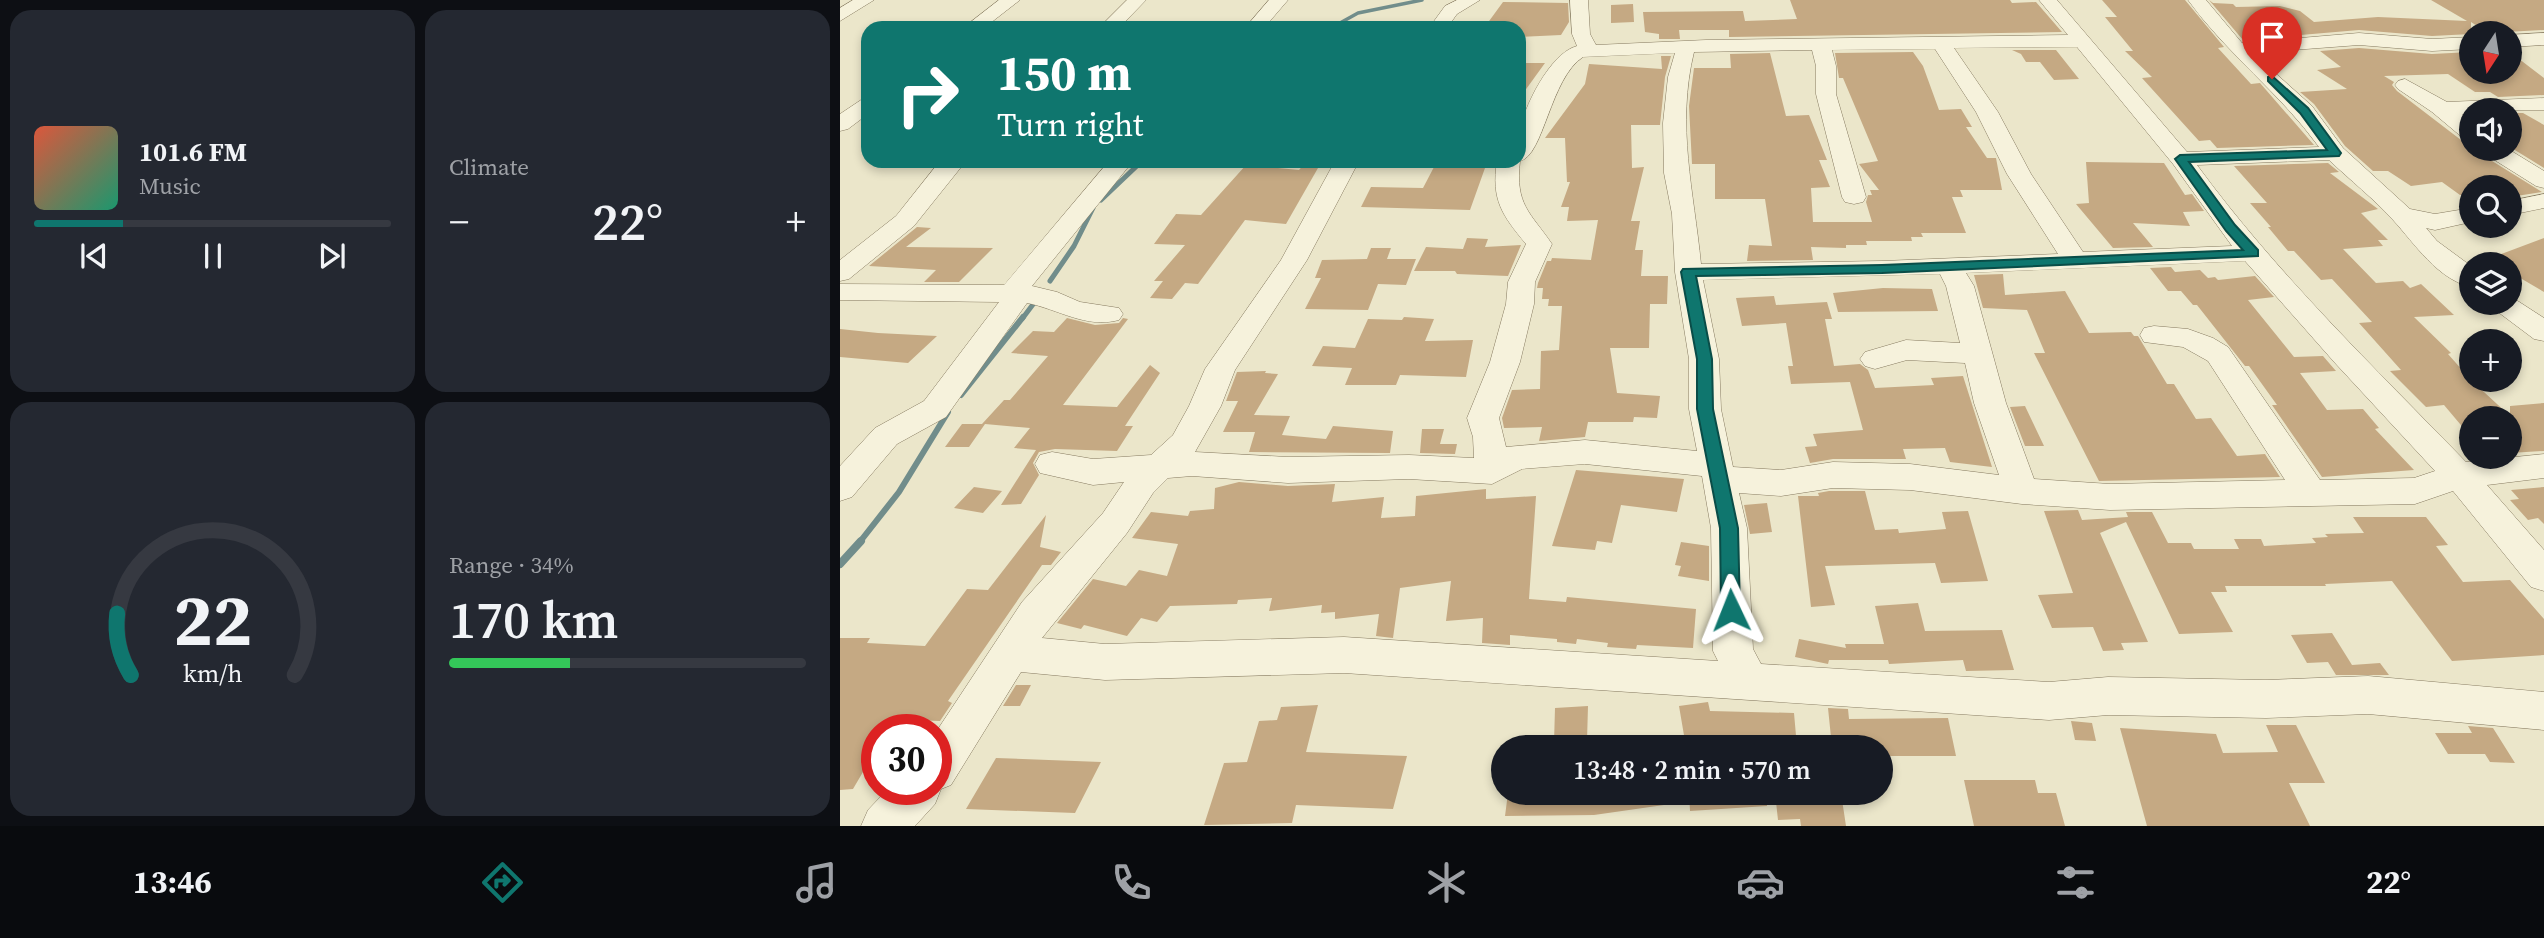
<!DOCTYPE html>
<meta charset="utf-8">
<style>
:root{--surface:#171b24;--page:#242831;--text:#f1f3f6;--muted:#9ea1a6;--line:#363941;--accent:#0f766e}
body{margin:0;font-family:"Source Serif 4",serif;background:var(--page);color:var(--text);height:100vh;display:flex;flex-direction:column;font-size:26px;white-space:nowrap}
*{box-sizing:border-box;margin:0}
p{font-size:23px;color:var(--muted)}
.icon{flex:none;width:38px;height:38px;fill:none;stroke:currentColor;stroke-width:2;stroke-linecap:round;stroke-linejoin:round}
.map{position:relative;flex:1;overflow:hidden}
.sheet{display:flex;flex-direction:column;gap:10px;padding:10px;background:#0d0f14;width:840px}
.sheet>*{flex:none}
.top-card{position:absolute;left:21px;top:21px;width:665px;height:147px;border-radius:21px;box-shadow:0 4px 10px #0003;background:#0f766e;color:#fff;overflow:hidden}
.needle{width:46px;rotate:192deg}
.fabs{position:absolute;left:1619px;top:21px;display:grid;gap:14px}
.fabs a{display:grid;place-items:center;width:63px;height:63px;border-radius:50%;background:var(--surface);box-shadow:0 4px 10px #0003;font-size:35px}
.speed{position:absolute;left:21px;top:714px;display:flex;gap:14px;font-size:35px;font-weight:700;text-align:center}
.speed>*{display:grid;place-content:center;width:91px;height:91px;border-radius:50%;background:var(--surface);box-shadow:0 4px 10px #0003;line-height:1}
.speed .limit{border:10px solid #d22;background:#fff;color:#111}
.pin{position:absolute;display:grid;place-items:center;width:60px;height:60px;color:#fff;margin:-72px -30px;border-radius:50% 50% 50% 0;rotate:-45deg;box-shadow:0 0 7px #0007}
.pin .icon{rotate:45deg}
.me{position:absolute;width:77px;margin:-38px;rotate:358deg;stroke-linejoin:round;filter:drop-shadow(0 0 5px #0008)}
.turn{display:flex;align-items:center;gap:24px;height:147px;padding:0 21px;font-size:32px}
.turn .icon{width:91px;height:91px;stroke-width:2.5}
.turn b{display:block;font-size:49px;line-height:60px}
.big{font-size:52px;font-weight:600;line-height:1.1}
.sheet .card{flex:1;display:flex;flex-direction:column;justify-content:center;gap:10px;min-width:0;padding:0 24px;border-radius:21px;background:var(--page)}
.sheet .dial{align-items:center;gap:0}
.dial svg{height:182px;overflow:visible;fill:none;stroke:var(--line);stroke-width:7;stroke-linecap:round;text-anchor:middle}
.dial text{fill:var(--text);stroke:none}
.song{display:flex;align-items:center;gap:21px}
.cover{width:84px;height:84px;border-radius:10px;background:linear-gradient(135deg,hsl(10 70% 55%),hsl(160 70% 35%))}
.played{height:7px;border-radius:4px;background:linear-gradient(90deg,var(--accent) 25%,var(--line) 25%)}
.keys{display:flex;justify-content:space-around;direction:ltr}
.heat{display:flex;justify-content:space-between;align-items:center;font-size:38px;direction:ltr}
.charge{height:10px;border-radius:5px;background:linear-gradient(90deg,#34c759 34%,var(--line) 0)}
.sheet .tiles{flex:1;display:grid;gap:10px;grid-template-columns:repeat(2,1fr)}
.trip{position:absolute;left:651px;top:735px;width:402px;height:70px;border-radius:35px;background:var(--surface);box-shadow:0 4px 10px #0003;font-weight:600;line-height:70px;text-align:center}
.tabs{display:flex;height:112px;justify-content:space-around;align-items:center;background:#090b0e;color:var(--muted)}
.tabs .icon{width:49px;height:49px}
.tabs .selected{color:var(--accent)}
.tabs b{font-size:32px;color:var(--text)}
main{display:flex;flex:1;min-height:0}
.map>svg:first-child{display:block}
.lines{fill:none;stroke-linecap:round;stroke-linejoin:round}
.stream-far3{stroke:#718d8b;stroke-width:3.5}
.stream-far2{stroke:#718d8b;stroke-width:5}
.stream-far1{stroke:#718d8b;stroke-width:6}
.stream{stroke:#718d8b;stroke-width:8}
.building{fill:#c5a983}
.minor-casing{stroke:#867a60;stroke-width:1}
.minor{fill:#f6f2dc;fill-rule:evenodd}
.route{fill:#0f766e;stroke:#0a4d48;stroke-width:2}
</style>
<main>
<section class="sheet">
<div class="tiles">
<div class="card">
<div class="song"><i class="cover"></i><div><b>101.6 FM</b><p>Music</p></div></div>
<div class="played"></div>
<div class="keys"><svg class="icon" aria-label="previous" viewBox="0 0 24 24"><path d="M18 5L8 12l10 7zM5 5v14"/></svg><svg class="icon" aria-label="pause" viewBox="0 0 24 24"><path d="M8 5v14M16 5v14"/></svg><svg class="icon" aria-label="next" viewBox="0 0 24 24"><path d="M6 5l10 7-10 7zM19 5v14"/></svg></div>
</div>
<div class="card"><p>Climate</p>
<div class="heat"><a>−</a><b class="big">22°</b><a>+</a></div>
</div>
<div class="card dial"><svg viewBox="0 0 100 80">
<path d="M14 69A42 42 0 1 1 86 69"/>
<path d="M14 69A42 42 0 0 1 8 42" stroke="#0f766e"/>
<text x="50" y="56" font-size="32" font-weight="700">22</text>
<text x="50" y="72" font-size="11">km/h</text>
</svg></div>
<div class="card"><p>Range · 34%</p><b class="big">170 km</b><div class="charge"></div></div>
</div>
</section>
<div class="map">
<svg width="1704" height="826" viewBox="0 0 1704 826">
<rect width="100%" height="100%" fill="#ebe6ca"/>
<g class="lines">
<path class="stream-far3" d="M491 28 518 13 582 0"/>
<path class="stream-far2" d="M261 200 302 161
M210 281 234 246 253 208
M182 319 197 299"/>
<path class="stream-far1" d="M121 395 183 317
M19 543 59 492 108 412"/>
<path class="stream" d="M0 564 21 541"/>
</g>
<path class="building" d="M950 0H1170L1172 3 1196 2 1222 32 889 37V30H839L840 39H819V34L805 32 803 12 903 11 905 21 957 19Z
M1262 0H1345L1384 47 1378 48 1411 84 1420 83 1474 145 1377 148 1370 140 1359 141 1302 78 1312 77 1285 51H1293L1265 17H1277Z
M1369 0 1373 3 1393 4 1396 7 1440 6 1460 11 1474 22 1538 17 1627 21 1591 0H1704V30L1648 33 1631 22V34L1592 36 1519 30 1403 40Z
M663 2 728 3 729 22 721 35 679 37V28H644Z
M793 4 794 22 771 23V5Z
M1519 48 1592 54 1631 52V75L1670 74V52L1704 78V95L1658 97 1650 92H1635L1608 74 1544 76 1554 82 1552 85 1557 91 1621 140 1631 143V149H1639L1644 156 1702 192 1670 197V187H1631V194L1620 195 1602 182 1571 186 1548 171H1533L1505 146 1474 104 1460 92 1507 89 1477 70 1501 67 1480 51Z
M1172 50H1216L1239 79 1214 80 1200 62H1186L1181 54Z
M1073 52 1083 66 1099 110 1121 109 1132 127H1126L1147 158H1156L1162 190H1120L1123 197H1112L1126 233H1081L1083 237H1071L1072 241H1026L1027 245H1006V248L971 247 973 260 907 261 909 245 932 246 925 199H875V164H852L849 106 854 68H891L890 54 930 53 946 116 969 115 987 160H979L990 187 971 188 973 222H1032L1026 202 1028 195H1032L1030 190H1039L1019 164 1038 161 1003 78H999L995 53Z
M821 56H831L825 77 820 125H791L792 168 804 167 791 221H800L795 250H803L801 276H828L827 304H810L809 348H770L777 393 820 396 817 418 794 417 793 422H748L745 437 699 441 702 427 664 428 662 418 672 390 700 389 701 351 719 350 722 306H708L709 299H702L703 288H697L698 283 707 261H711L712 258 751 260 758 220 727 221 729 207H721L730 182H727L725 138H705L745 84 749 64 822 69Z
M679 63H705L679 99Z
M1670 113H1683L1704 125V168L1670 147Z
M467 161H482L446 224 405 220 358 284 345 283 332 299 310 298 323 281H314L345 245 314 244 336 214 361 215 406 165 459 170Z
M1246 162 1324 163 1345 195 1352 194 1364 211 1343 212 1350 226 1293 223 1313 247 1273 248 1236 204 1249 203Z
M1488 163 1499 172 1490 173 1538 209 1521 213 1548 240H1538L1543 246 1503 249 1536 283 1563 281 1570 288 1581 284 1614 315 1574 317 1611 353 1608 354 1631 380 1670 416V406L1704 403V451L1670 453V418H1631V437L1604 405 1586 407 1550 371 1561 370 1519 323 1532 322 1492 279 1481 280 1454 251H1448L1428 227H1431L1410 203H1427L1394 166Z
M594 167 645 168 630 210 521 207 531 187 583 188Z
M77 227 91 228 66 247 153 248 119 282H84L96 270 29 266Z
M627 238 648 239 645 247 681 245 668 276 617 274 615 271H574L586 247 623 249Z
M1704 238V292L1670 272V264H1657L1648 259Z
M531 248H551L547 259H576L566 285 538 284 528 310 465 309 481 278H475L482 260 527 259Z
M1331 267 1335 272 1360 270 1368 278 1375 277 1378 280 1415 276 1434 297 1408 300 1454 357 1483 356 1496 371 1460 373 1487 410 1523 409 1539 428 1535 429 1574 470 1482 477 1432 405H1437L1409 366H1405L1357 305H1353L1341 291H1328L1310 268Z
M1163 274 1165 295 1225 291 1249 333 1291 332 1294 336H1298L1327 384H1334L1356 419 1371 418 1397 456 1425 454 1440 477 1259 481 1194 353H1205L1187 310 1143 308 1134 275Z
M1043 288 1092 289 1098 311 998 312 993 293Z
M934 296 936 305 987 302 992 319H985L994 366 1020 364 1028 370 1035 388 1094 385 1091 378 1123 376 1152 467 1110 462 1105 448 1063 449 1066 459H993L970 463 965 447 977 446 973 434 1023 430 1010 382 951 384 948 366H953L946 323 902 326 896 298Z
M564 317 594 319 585 341 633 340 626 377 560 375 556 385H505L512 368 472 366 483 346 515 348 528 319 562 320Z
M227 318 255 325 279 323 283 318 288 319 223 405 277 407 310 365 320 373 285 426H293L277 451 215 449 199 452 193 463 199 475 181 504 161 505 196 450 174 448 190 428 145 424 129 447H105L122 424H142L164 400H170L208 356 171 353 193 331 214 332Z
M0 329 38 333 97 336 68 363 0 357Z
M426 371 425 373 438 374 414 415 450 416 442 435 486 439 493 426 553 431 550 453 409 452 415 432H383L398 401H386L397 372Z
M1185 406 1204 446H1185L1170 407Z
M582 429H604L600 444H617L615 454 580 453Z
M736 470 844 479 837 512 781 505 772 543 757 541 755 550 712 546Z
M399 482 448 486 495 484 492 502 544 497 541 518 575 516 576 496 646 489V499L696 496 689 599 726 602 727 597 856 609 853 648 797 645 796 649 767 647 768 643 737 639 736 644 717 642V639L670 635V645L642 643 643 618 606 621 611 581 560 588 553 638 536 636 539 614 495 619V612L481 613 482 605 429 611 432 598 398 600 397 604 330 606 317 622 301 618 287 636 244 625 241 629 217 623 253 579 286 586 299 570 327 576 338 544 292 538 311 512 348 516 350 511 374 509 375 488Z
M134 487 162 491 143 513 114 508Z
M1704 487V524L1698 518 1688 520 1670 500 1679 499 1671 490Z
M989 491H1025L1035 530 1058 529 1059 533 1106 529 1102 512 1128 511 1148 581 1101 583 1095 563 985 566 995 605 971 607 958 496H979L978 493Z
M927 503 932 532 910 534 904 505Z
M1238 510 1242 520 1288 517 1286 512H1312L1328 543H1351L1354 549H1399L1394 539H1421L1424 546 1476 543 1472 538 1488 537 1485 534 1524 533 1513 517H1586L1608 545 1596 546 1623 582 1670 580 1704 619V655L1612 661 1552 581 1485 584 1486 586H1385L1387 592H1371L1393 632 1339 634 1286 522 1260 533 1308 642 1281 643 1284 650 1263 651 1253 627 1212 628 1198 595 1233 593 1204 511Z
M206 515 200 547 221 552 211 565H202L108 701 112 703 100 721 73 720 67 730H37V748L13 789 0 790V638H30L27 643 85 646 127 589 148 590Z
M841 542 869 546V581L838 576 841 566 835 565Z
M1078 603 1085 631 1162 630 1174 670 1126 671 1123 660 1049 664 1048 660H989L988 664 955 657 959 639 1006 648 1005 644H1044L1035 606Z
M1492 633 1512 665 1540 663 1549 675H1496L1488 662 1467 663 1451 635Z
M176 685H191L180 706H163Z
M868 702 870 711 954 713 957 747H896V742L846 747 839 706Z
M478 705 466 752 567 756 553 809 456 805 452 823 364 825 384 763 407 762 419 721 437 720 441 707Z
M748 706 747 741 714 743 715 708Z
M988 708 1008 709 1009 719 1108 718 1116 756H1041V747H992Z
M1231 721 1252 723 1256 741 1235 740Z
M1426 725H1456L1485 783H1449L1470 826H1307L1280 728 1376 734 1383 753 1438 752Z
M1628 726 1653 728 1675 763 1650 762 1645 754H1608L1595 733H1632Z
M156 758 261 762 235 813 126 809Z
M1124 780H1195L1198 793H1216L1225 826H1134Z
M668 793H837L838 803 754 815 665 816Z
M849 793H926L927 806 850 811Z
M935 793H1001L1006 826H961L960 819 938 820Z"/>
<g class="lines">
<defs>
<path id="minor" d="M13 0H34L0 21V8Z
M159 0H180L144 28H123Z
M287 0H306L279 28H259Z
M429 0H448L424 28H405Z
M617 0H640L617 14 607 28H589L605 6Z
M730 0H748L750 34 756 45 866 40 1228 35 1199 0H1217L1347 152 1479 147C1440 93 1387 54 1348 0H1366L1402 43 1519 33 1592 39 1631 37V49L1592 51 1519 45 1413 53 1472 106 1503 148 1570 209 1595 214 1631 208V222L1595 230 1586 228 1597 241 1631 266V287C1597 279 1575 244 1553 220 1534 199 1510 180 1489 160L1357 165C1436 273 1533 366 1626 462L1704 454V478L1647 485 1704 550V591L1691 587 1613 491 1575 504 1270 510 1182 504 1070 490 993 488 941 496 899 493 907 528 913 649 921 664 1209 682 1268 677 1426 680 1528 676 1704 692V730L1528 714 1426 718 1268 715 1209 720 504 673 265 680 181 672 111 785 101 789 95 804 75 826H21L28 810 48 789H96V732L182 602 263 513 284 482 253 485 200 473 195 464 200 455 212 452 253 459 311 455 333 435 349 406 365 369 441 260 495 161H519L467 260 395 370 381 406 355 452 448 457 569 455 634 458 633 437 627 418 650 362 666 304 668 282 686 244C662 215 651 200 657 161H679C679 152 678 142 679 134 683 108 710 53 737 46L732 34ZM1237 47 1333 164 1392 246 1243 252 1191 174 1158 112 1114 48ZM1095 49 1136 112 1167 174 1218 254 1042 261 861 264C854 191 836 126 854 52L972 50 976 66V94L1002 197 1005 202 1014 204 1023 202 1026 197 996 94V66L992 50ZM835 53 828 77 823 123 824 173 832 214 835 272 849 359V409L857 451 745 440 666 447 659 418 680 362 694 304 695 282 712 244C690 212 675 205 680 161 704 156 710 78 743 57ZM1405 261 1495 363 1595 471 1574 478 1480 480 1388 347 1373 338 1348 329 1314 326 1304 328 1300 335 1304 342 1343 347 1368 361 1445 480 1270 484 1194 479 1166 403 1134 286 1126 273ZM1100 274 1106 286 1120 343 1066 340 1025 352 1020 359 1025 366 1035 369 1067 360 1125 363 1134 403 1159 475 1070 464 993 462 941 470 893 467 881 409 879 359 863 280ZM745 464 862 476 871 528 873 651 878 661 504 637 265 644 202 638 287 533 313 493 328 478 352 476 448 483 569 479 652 484 682 469Z
M1704 33V45L1670 47V35Z
M1565 79 1607 102 1704 98V110H1631V114H1622L1631 122V140L1623 138 1592 112 1558 89 1555 85 1558 81Z
M28 98V114L8 129 0 131V114L21 100Z
M1642 149H1668L1704 171V188L1696 186 1645 154Z
M100 161H126L74 226 9 279 0 281V260L56 216Z
M269 161H293L192 286 217 292 240 302 279 308 283 314 279 320C246 329 218 309 187 303L106 417 57 444 12 497 0 501V466L35 428 84 401 159 302 0 300V284L164 285Z
M1704 194V208L1670 215V201Z
M1670 296 1704 318V341L1694 339 1654 309 1650 303H1670Z"/>
</defs>
<use href="#minor" class="minor-casing"/>
<use href="#minor" class="minor"/>
</g>
<path class="route" d="M1432 76 1468 108 1501 153 1499 156 1349 162 1395 225 1418 250V256L1042 273 856 276 872 359 873 409 898 528 900 610 898 616 891 619 884 616 881 610 880 528 857 409V359L841 272 843 269 1042 265 1403 250 1386 231 1335 159 1340 155 1487 150 1460 113 1428 81V77Z"/>
</svg>
<div class="fabs">
<a><svg class="needle" viewBox="-14 -14 28 28"><path d="M0-13l5 13h-10z" fill="#e53935"/><path d="M0 13l5-13h-10z" fill="#9ea1a6"/></svg></a>
<a><svg class="icon" aria-label="sound" viewBox="0 0 24 24"><path d="M4 9h4l5-4v14l-5-4H4zM17 9q2 3 0 6"/></svg></a>
<a><svg class="icon" aria-label="search" viewBox="0 0 24 24"><circle cx="10" cy="10" r="6"/><path d="M15 15l6 6"/></svg></a>
<a><svg class="icon" aria-label="layers" viewBox="0 0 24 24"><path d="M12 4l9 5-9 5-9-5zM3 14l9 5 9-5"/></svg></a>
<a>+</a>
<a>−</a>
</div>
<div class="speed"><div class="limit">30</div></div>
<div class="pin" style="left:1432px;top:79px;background:#d93025"><svg class="icon" aria-label="arrive" viewBox="0 0 24 24"><path d="M6 21V4h12l-3 4 3 4H6"/></svg></div>
<svg class="me" style="left:891px;top:610px" viewBox="-20 -20 40 40"><path d="M0-17L14 15 0 8-14 15z" fill="#0f766e" stroke="#fff" stroke-width="4"/></svg>
<div class="trip">13:48 · 2 min · 570 m</div>
<div class="top-card">
<div class="turn"><svg class="icon" aria-label="right" viewBox="0 0 24 24"><path d="M7 20v-9h11M14 6l5 5-5 5"/></svg><div><b>150 m</b>Turn right</div></div>
</div>
</div>
</main>
<nav class="tabs">
<b>13:46</b>
<svg class="icon selected" aria-label="directions" viewBox="0 0 24 24"><path d="M12 3l9 9-9 9-9-9zM9 14v-3h6M13 9l2 2-2 2"/></svg>
<svg class="icon" aria-label="music" viewBox="0 0 24 24"><path d="M9 18V5l10-2v13"/><circle cx="6" cy="18" r="3"/><circle cx="16" cy="16" r="3"/></svg>
<svg class="icon" aria-label="phone" viewBox="0 0 24 24"><path d="M5 4h4l2 5-3 2q2 4 5 5l2-3 5 2v4C11 20 4 13 5 4z"/></svg>
<svg class="icon" aria-label="climate" viewBox="0 0 24 24"><path d="M12 3v18M4 7l16 10M4 17L20 7"/></svg>
<svg class="icon" aria-label="car" viewBox="0 0 24 24"><path d="M5 17H2v-5l4-1 3-4h7l3 4 3 1v5h-3M9 17h6M6 11h13"/><circle cx="7" cy="17" r="2"/><circle cx="17" cy="17" r="2"/></svg>
<svg class="icon" aria-label="filters" viewBox="0 0 24 24"><path d="M4 7h16M4 17h16"/><circle cx="9" cy="7" r="2"/><circle cx="15" cy="17" r="2"/></svg>
<b>22°</b>
</nav>
